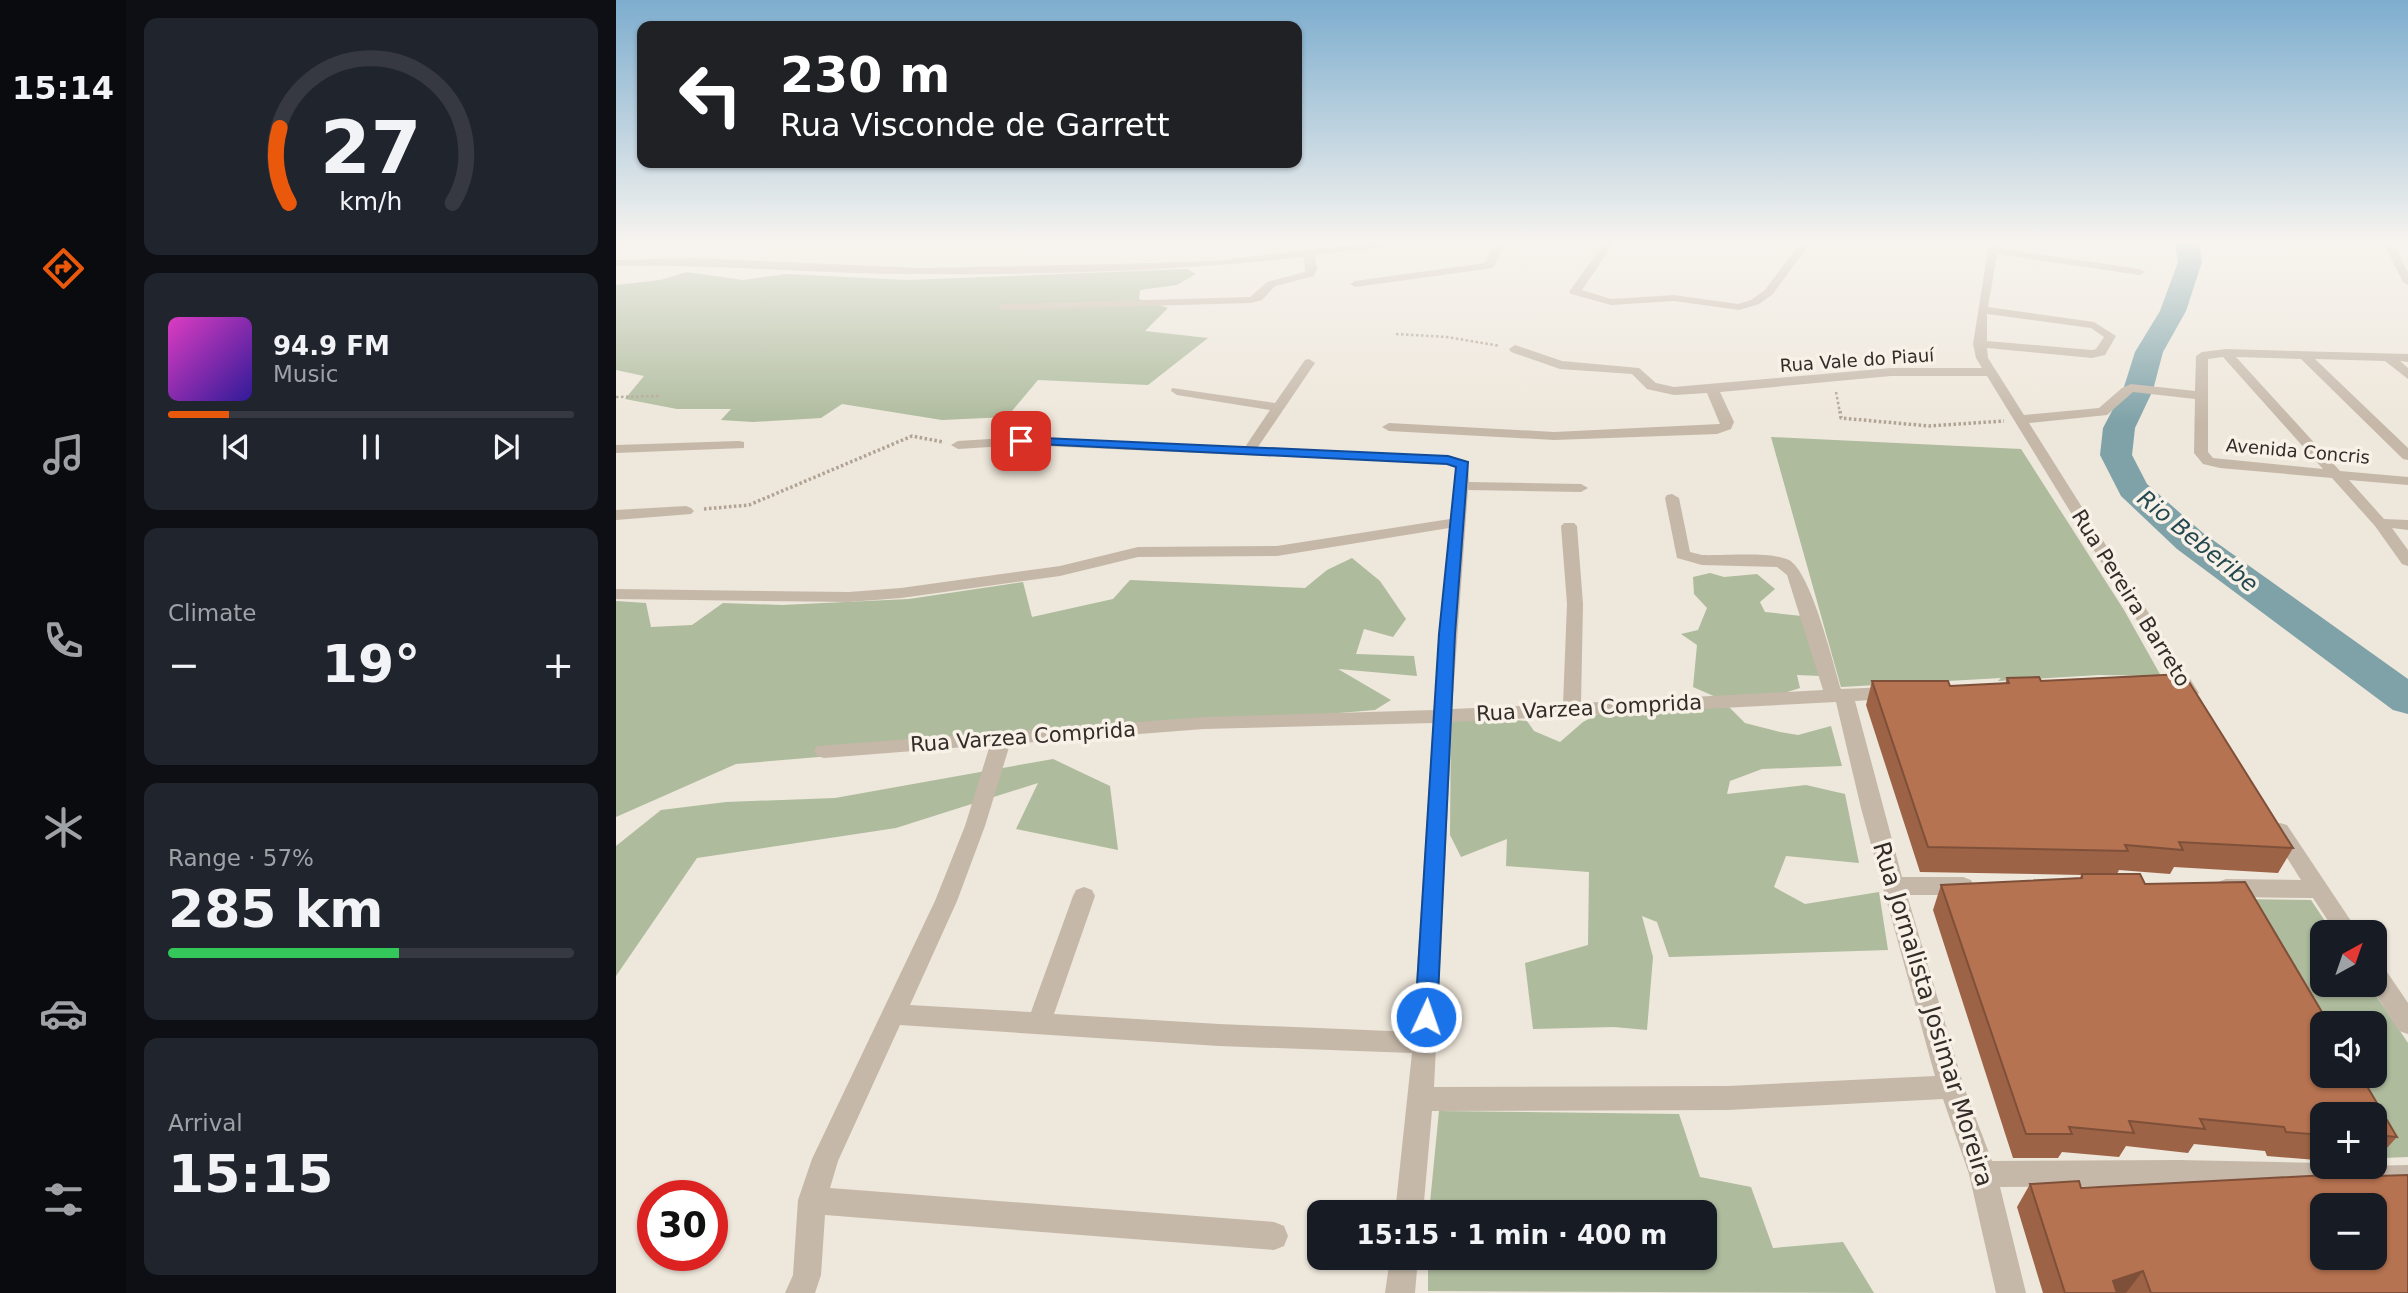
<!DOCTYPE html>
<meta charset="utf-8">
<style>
:root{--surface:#171b24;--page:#20242c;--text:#f1f3f6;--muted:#9ea1a6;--line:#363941;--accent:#ea580c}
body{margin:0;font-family:"DejaVu Sans",sans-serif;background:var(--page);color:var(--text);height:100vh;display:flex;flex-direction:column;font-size:26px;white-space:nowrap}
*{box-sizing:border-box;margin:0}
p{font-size:23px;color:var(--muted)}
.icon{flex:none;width:38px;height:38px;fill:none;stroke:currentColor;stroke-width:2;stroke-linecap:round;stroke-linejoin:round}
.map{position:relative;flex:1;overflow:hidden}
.details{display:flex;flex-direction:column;gap:18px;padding:18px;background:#0d0f14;width:490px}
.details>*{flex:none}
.banner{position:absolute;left:21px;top:21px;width:665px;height:147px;border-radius:14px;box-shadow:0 2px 5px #0004;background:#202124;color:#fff;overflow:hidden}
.needle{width:46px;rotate:40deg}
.controls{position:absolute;left:1694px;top:920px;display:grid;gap:14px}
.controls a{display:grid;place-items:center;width:77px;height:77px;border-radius:14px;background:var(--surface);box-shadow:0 2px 5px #0004;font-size:35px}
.speed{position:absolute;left:21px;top:1180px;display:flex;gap:14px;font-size:35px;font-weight:700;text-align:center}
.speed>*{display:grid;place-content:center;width:91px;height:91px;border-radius:50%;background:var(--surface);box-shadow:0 2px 5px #0004;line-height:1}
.speed .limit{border:10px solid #d22;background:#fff;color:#111}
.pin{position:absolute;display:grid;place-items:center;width:60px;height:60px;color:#fff;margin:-30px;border-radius:14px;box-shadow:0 4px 10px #0006}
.me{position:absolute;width:77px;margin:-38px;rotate:3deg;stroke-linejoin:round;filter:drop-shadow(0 0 5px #0008)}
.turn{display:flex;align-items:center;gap:24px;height:147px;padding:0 28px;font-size:32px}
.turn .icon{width:91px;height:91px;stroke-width:2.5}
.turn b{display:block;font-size:49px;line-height:60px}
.big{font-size:52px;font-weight:800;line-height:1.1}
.details .tile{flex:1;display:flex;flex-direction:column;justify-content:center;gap:10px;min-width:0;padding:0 24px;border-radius:14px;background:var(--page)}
.details .dial{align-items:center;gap:0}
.dial svg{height:182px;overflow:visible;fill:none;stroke:var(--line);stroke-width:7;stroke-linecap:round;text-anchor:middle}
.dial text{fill:var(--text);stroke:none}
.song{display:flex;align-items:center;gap:21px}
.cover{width:84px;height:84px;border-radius:10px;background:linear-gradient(135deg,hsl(310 70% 55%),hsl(250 70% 35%))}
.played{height:7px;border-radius:4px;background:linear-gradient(90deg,var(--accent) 15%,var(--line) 15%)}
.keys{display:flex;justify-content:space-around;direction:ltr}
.heat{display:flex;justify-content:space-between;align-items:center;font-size:38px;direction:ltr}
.charge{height:10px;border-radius:5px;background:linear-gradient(90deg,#34c759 57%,var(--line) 0)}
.trip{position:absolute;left:691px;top:1200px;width:410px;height:70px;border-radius:14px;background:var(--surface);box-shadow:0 2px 5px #0004;font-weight:800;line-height:70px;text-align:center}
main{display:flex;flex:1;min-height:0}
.tab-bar{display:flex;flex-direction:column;width:126px;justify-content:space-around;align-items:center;background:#090b0e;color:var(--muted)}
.tab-bar .icon{width:49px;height:49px}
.tab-bar .active{color:var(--accent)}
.tab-bar b{font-size:32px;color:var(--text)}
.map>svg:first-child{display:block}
.green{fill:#aebb9d}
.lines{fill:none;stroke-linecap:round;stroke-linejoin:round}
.river{fill:#7ea2a8;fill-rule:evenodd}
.path-far1{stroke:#b0a393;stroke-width:2.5;stroke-dasharray:2.5 2.5;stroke-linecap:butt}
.path{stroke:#b0a393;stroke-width:3.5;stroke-dasharray:2.5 2.5;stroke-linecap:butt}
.minor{fill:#c5b8a9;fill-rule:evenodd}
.wall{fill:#9d6346}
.shaded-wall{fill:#7f5039}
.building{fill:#b67351;stroke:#7f5039;stroke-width:2;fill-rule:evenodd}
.route{fill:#1a73e8;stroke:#114b97;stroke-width:2}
.labels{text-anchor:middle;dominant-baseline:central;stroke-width:7;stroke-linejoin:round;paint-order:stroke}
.far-street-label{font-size:18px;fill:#332c28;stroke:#f7f1e7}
.street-label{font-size:21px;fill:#332c28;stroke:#f7f1e7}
.water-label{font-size:23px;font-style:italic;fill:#23484f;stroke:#f7f1e7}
.near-street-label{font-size:24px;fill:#332c28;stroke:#f7f1e7}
</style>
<main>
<nav class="tab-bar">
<b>15:14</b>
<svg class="icon active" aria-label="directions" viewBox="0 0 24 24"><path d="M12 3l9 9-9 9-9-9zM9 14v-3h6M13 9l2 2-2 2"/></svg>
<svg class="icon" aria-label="music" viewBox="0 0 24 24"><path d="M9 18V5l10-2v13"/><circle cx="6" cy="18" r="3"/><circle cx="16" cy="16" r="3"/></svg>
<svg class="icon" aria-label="phone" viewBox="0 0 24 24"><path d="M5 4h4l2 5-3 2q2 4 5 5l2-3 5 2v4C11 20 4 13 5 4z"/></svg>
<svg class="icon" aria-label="climate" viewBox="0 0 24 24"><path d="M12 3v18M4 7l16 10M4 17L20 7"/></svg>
<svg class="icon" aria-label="car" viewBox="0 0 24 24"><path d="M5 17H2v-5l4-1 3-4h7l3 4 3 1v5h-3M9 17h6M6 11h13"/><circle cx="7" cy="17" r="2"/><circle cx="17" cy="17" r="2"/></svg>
<svg class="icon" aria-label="filters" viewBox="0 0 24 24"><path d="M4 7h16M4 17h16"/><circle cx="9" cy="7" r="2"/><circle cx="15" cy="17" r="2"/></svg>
</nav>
<section class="details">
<div class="tile dial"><svg viewBox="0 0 100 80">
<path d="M14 69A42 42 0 1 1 86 69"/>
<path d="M14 69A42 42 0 0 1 10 36" stroke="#ea580c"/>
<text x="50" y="56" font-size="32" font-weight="700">27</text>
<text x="50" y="72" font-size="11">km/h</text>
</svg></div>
<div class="tile">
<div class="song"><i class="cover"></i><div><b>94.9 FM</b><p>Music</p></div></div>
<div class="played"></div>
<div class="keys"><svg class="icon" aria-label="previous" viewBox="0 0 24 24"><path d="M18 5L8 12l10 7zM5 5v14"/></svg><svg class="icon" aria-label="pause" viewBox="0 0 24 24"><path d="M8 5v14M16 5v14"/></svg><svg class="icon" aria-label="next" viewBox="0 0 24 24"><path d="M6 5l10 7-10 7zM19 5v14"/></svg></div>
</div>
<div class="tile"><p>Climate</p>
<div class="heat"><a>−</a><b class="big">19°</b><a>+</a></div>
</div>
<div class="tile"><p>Range · 57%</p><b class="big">285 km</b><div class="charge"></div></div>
<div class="tile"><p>Arrival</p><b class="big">15:15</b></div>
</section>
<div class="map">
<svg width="1792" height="1293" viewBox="0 0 1792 1293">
<rect width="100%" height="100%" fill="#eee7db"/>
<path class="green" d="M571 269 580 274 561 285 524 290 523 299 552 308 529 331 592 338 532 385 422 380 391 417 326 420 226 404 205 418 137 422 105 420 115 409H61L9 399 28 376 0 370V285L44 280 71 272 127 280 170 274 291 280Z
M1155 437 1405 449 1508 610 1545 676 1483 675 1382 681 1385 678 1225 687Z
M736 558 764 581 790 619 777 637 748 629 740 654 798 656 801 676 722 669 775 700 759 710 120 764 0 817V601L30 603 35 627 76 625 107 603 166 605 293 599 407 582 416 617 497 599 514 580 689 588 711 570Z
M1094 573 1108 577 1141 574 1159 589 1144 602 1149 612 1186 616 1205 676 1181 675 1184 688 1153 698 1109 701 1077 687 1081 645 1065 634 1082 630 1091 608 1078 594 1077 577Z
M1113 707 1129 723 1164 732 1182 735 1215 726 1226 766 1146 769 1114 781 1111 794 1190 785 1229 794 1243 863 1170 856 1158 887 1189 904 1263 892 1272 950 1053 957 1041 922 1026 916 1037 957 1031 1030 998 1027 917 1029 909 963 972 945 973 872 890 866 891 839 845 857 834 835 835 715 911 721 918 731 944 742 967 722 982 714Z
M437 759 494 786 502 850 400 829 422 783 280 828 81 858 0 976V846L45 810 110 802 219 798Z
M1621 899 1695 900 1717 933H1706V985H1753L1792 1043V1157L1766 1158 1759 1144V1115L1720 1076H1759V1024H1706Z
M823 1111 1063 1114 1084 1177 1135 1187 1157 1248 1227 1242 1258 1293 812 1291V1258H1088V1213H813Z"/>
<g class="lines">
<path class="river" d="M1559 243H1583L1586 262 1570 311 1547 352 1537 390 1519 428 1516 455 1531 484 1587 533 1792 679V714L1777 710 1561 549 1505 496 1484 455 1487 428 1507 390 1519 352 1544 311 1562 262Z"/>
<path class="path-far1" d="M780 334 831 337 884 346
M1220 392 1224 413
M0 397 44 396"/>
<path class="path" d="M1224 411 1225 418 1313 426 1388 421
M88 509 133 505 296 436 327 442"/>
<path class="minor" d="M751 243H783L778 246 699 255 701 269 698 276 659 286 646 300 635 303 387 310 381 307 387 304 634 297 651 282 689 272 688 257C562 271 434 275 307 274 205 274 103 264 0 266V260L78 258 306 268 497 264 599 261Z
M879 243H889L877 268 739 287 734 284 739 281 869 263Z
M988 243H998L966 290 995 299 1058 295 1122 304 1135 300 1149 290 1184 243H1194L1157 294 1143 304 1123 310 1058 301 995 305 955 294 953 292Z
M1373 243H1383L1382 248 1524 269 1529 272 1524 275 1381 254 1372 307 1478 322 1500 336 1489 355 1476 358 1371 348 1372 358 1408 415 1483 408 1506 388 1515 384 1579 391 1580 356 1586 352 1610 349 1792 354V362L1784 361 1792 368V379L1769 361 1699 359 1792 448V460L1787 459 1685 359 1620 357 1724 471 1792 477V485L1733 480 1768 519 1792 520V530L1776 528 1792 550V566L1786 564 1759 526 1716 478 1604 468 1587 464 1578 453 1579 399 1517 392 1491 415 1413 423 1583 693 1574 699 1568 697 1371 376H1275L1104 392 1118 422 1115 429 1101 434 938 440 773 431 766 427 773 423 938 432 1104 424 1091 393 1058 395 1031 389 1016 374 944 369 895 352 893 349 899 345 946 361 1023 368 1040 383 1058 387 1275 368H1366L1360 358 1357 344ZM1371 314 1475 328 1488 337 1480 349 1476 350 1371 341ZM1607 357 1707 469 1597 458 1592 452V359Z
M1767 243H1777L1792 272V285L1787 282Z
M693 359 699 363 642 447 832 456 852 462 853 482 965 484 972 488 965 492 852 490 836 709 947 704 951 604 945 526 948 523H958L961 526 967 604 965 703 1207 690 1171 575 1161 567 1086 565 1061 558 1049 498 1051 495 1056 494 1063 498 1074 552 1086 555C1108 556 1154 551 1173 560 1195 572 1217 663 1225 689L1274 687 1283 693 1274 699 1239 701 1286 877H1347L1355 880 1358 886 1355 892 1347 895H1291L1348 1087 1376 1161 1563 1160 1706 1163V1167L1792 1165V1191L1563 1186 1384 1187 1410 1293H1380L1353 1174 1327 1099 1112 1110 816 1111 807 1213H779L796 1053 603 1046 284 1025 222 1161 214 1188 658 1222 668 1226 672 1236 668 1246 658 1250 209 1215 205 1275 199 1293H169L177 1275 182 1200 196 1159 319 901 349 826 374 745 208 758 201 756 198 751 201 746 588 717 818 710 833 528 661 556 522 557 444 576 285 598 233 602 0 599V589L233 592 285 588 444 566 522 547 661 546 834 519 840 467 831 464 405 445 342 449 335 445 342 441 405 437 629 447 654 410 561 395 555 391 556 388 659 403 689 360ZM1220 702 1245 808 1319 1076 1112 1086 818 1087 836 722ZM817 723 797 1032 603 1024 438 1014 479 896 476 890 468 887 460 890 457 896 415 1012 294 1005 341 901 369 826 394 744 588 729Z
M123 441 128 442V448L0 453V445Z
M70 506 75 508 78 511 75 514 0 520V510Z
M1664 823 1671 825 1743 933H1720L1697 898 1610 897 1602 894 1599 888 1602 882 1610 879 1685 880 1654 831 1657 825Z
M1759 963 1767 966 1792 1003V1034L1783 1031 1754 985H1759Z
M774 1258H802L799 1293H769Z"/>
</g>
<path class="wall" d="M1568 674 1677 848 1662 873 1558 867 1554 874 1503 870 1501 874H1524L1529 884 1629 882 1713 1024H1706V1076H1745L1781 1137 1759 1161V1115H1706V1156H1704L1700 1160 1651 1156 1649 1151 1578 1144 1572 1153 1510 1146 1503 1157 1446 1152 1442 1158H1397L1317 910 1325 885 1464 878 1465 875 1304 872 1250 705 1256 681H1332L1334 686 1389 684 1391 678 1423 677 1425 681Z
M1731 1177 1792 1293H1427L1401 1207 1414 1184 1465 1188Z"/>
<path class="shaded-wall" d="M1527 1271 1510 1293H1488L1497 1281Z"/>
<path class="building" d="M1568 674 1677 848 1563 842 1567 850 1509 845 1512 851 1312 847 1256 681H1332L1334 686 1393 683 1391 678 1423 677 1425 681Z
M1466 874H1524L1529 884 1629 882 1713 1024H1706V1076H1745L1781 1137 1759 1135V1115H1706V1135L1670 1132 1668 1127 1584 1119 1589 1129 1513 1121 1518 1133 1453 1127 1456 1134H1410L1325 885 1466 878Z
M1729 1174 1731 1177 1792 1175V1293H1535L1527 1271 1497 1281 1501 1293H1449L1414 1184 1463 1181 1465 1188ZM1706 1206H1759V1258H1706Z"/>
<linearGradient id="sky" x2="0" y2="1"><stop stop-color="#7dadce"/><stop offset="0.57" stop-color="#f7f4ef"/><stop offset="1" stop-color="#f7f4ef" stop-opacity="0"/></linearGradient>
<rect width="1792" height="424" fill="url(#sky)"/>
<path class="route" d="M405 437 832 456 852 462 839 634 821 1017 818 1024 810 1027 802 1024 799 1017 823 634 840 467 831 464 401 443 399 441Z"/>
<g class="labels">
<g class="far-street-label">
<text transform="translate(1241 360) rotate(-4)">Rua Vale do Piauí</text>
<text transform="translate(1682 451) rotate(5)">Avenida Concris</text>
</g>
<g class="street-label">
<text transform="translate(1515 598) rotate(58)">Rua Pereira Barreto</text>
<text transform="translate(973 708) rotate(-3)">Rua Varzea Comprida</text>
<text transform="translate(407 737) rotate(-4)">Rua Varzea Comprida</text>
</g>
<g class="water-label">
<text transform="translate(1582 541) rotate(39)">Rio Beberibe</text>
</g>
<g class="near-street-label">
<text transform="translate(1317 1014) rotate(73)">Rua Jornalista Josimar Moreira</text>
</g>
</g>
</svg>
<div class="controls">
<a><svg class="needle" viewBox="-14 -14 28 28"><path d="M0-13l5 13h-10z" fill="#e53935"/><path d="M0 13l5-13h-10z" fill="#9ea1a6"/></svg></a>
<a><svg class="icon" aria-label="sound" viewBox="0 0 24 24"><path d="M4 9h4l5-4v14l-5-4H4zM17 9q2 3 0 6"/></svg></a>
<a>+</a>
<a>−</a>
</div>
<div class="speed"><div class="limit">30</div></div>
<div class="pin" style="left:405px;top:441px;background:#d93025"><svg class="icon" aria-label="arrive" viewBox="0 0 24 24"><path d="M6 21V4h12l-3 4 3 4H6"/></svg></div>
<svg class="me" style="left:810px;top:1017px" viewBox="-20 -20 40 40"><circle r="17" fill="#1a73e8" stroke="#fff" stroke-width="3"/><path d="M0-11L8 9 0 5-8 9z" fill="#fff"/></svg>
<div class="trip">15:15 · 1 min · 400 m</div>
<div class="banner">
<div class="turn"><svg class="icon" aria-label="left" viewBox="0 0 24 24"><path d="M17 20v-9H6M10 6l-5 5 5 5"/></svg><div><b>230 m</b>Rua Visconde de Garrett</div></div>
</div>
</div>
</main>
